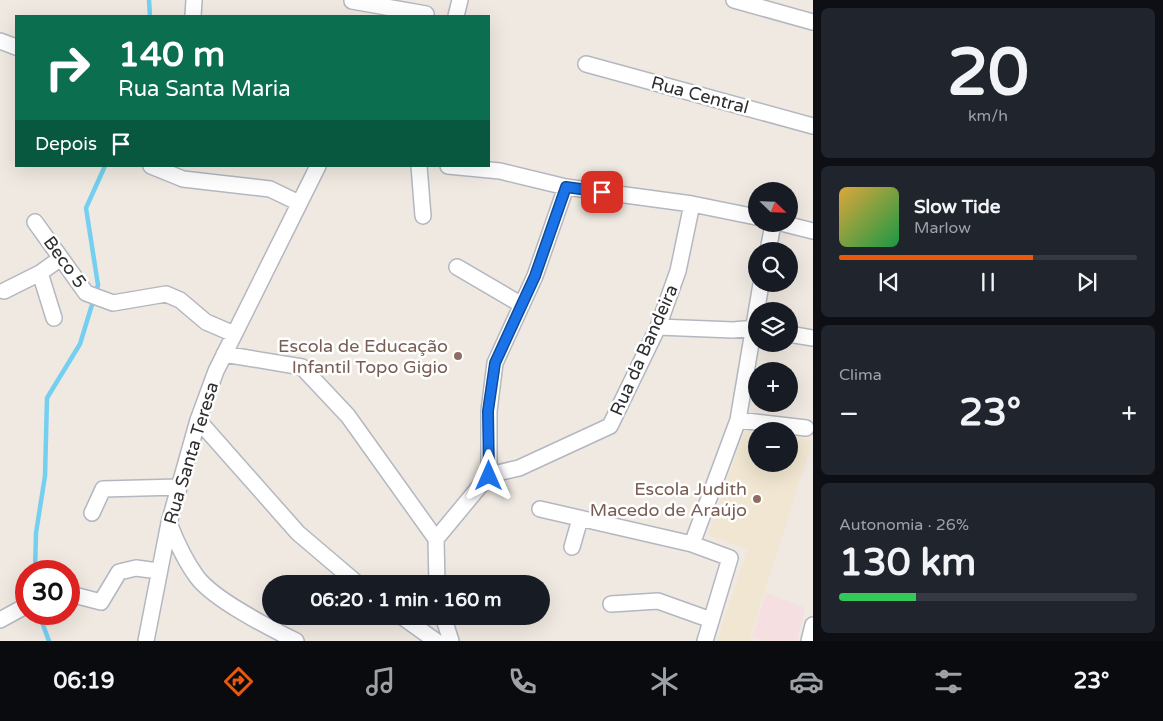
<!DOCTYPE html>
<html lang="pt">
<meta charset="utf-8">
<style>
:root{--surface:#171b24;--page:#20242c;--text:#f1f3f6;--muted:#9ea1a6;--line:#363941;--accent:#ea580c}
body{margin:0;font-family:"Varela Round",sans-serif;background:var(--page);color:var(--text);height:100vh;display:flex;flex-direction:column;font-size:19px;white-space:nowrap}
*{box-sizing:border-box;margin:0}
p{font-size:16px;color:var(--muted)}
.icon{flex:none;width:28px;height:28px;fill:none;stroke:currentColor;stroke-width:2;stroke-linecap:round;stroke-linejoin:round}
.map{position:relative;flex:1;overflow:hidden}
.sheet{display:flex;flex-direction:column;gap:8px;padding:8px;background:#0d0f14;width:350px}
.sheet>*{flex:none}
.guide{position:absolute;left:15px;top:15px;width:475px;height:152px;border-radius:0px;box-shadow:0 5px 20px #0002;background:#0b6e4f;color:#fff;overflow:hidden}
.needle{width:32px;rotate:113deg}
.buttons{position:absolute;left:748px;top:182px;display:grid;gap:10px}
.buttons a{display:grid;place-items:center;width:50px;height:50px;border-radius:50%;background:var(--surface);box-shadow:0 5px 20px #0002;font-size:25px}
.speed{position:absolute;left:15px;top:560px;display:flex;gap:10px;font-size:25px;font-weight:700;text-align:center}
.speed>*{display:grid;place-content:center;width:65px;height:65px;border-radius:50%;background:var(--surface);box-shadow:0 5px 20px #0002;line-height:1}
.speed .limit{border:8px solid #d22;background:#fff;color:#111}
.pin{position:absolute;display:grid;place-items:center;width:42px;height:42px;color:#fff;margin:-21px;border-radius:10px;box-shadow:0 2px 8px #0006}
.me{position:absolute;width:55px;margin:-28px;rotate:0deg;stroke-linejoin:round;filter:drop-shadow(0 0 4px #0008)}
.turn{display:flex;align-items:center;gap:18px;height:105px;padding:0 20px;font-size:22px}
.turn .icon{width:65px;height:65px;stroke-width:2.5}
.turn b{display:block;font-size:35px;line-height:42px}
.then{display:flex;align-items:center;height:48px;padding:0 20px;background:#0003;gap:10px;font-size:19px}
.big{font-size:38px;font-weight:700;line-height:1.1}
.sheet .widget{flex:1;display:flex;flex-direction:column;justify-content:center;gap:8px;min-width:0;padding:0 18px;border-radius:8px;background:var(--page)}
.sheet .dial{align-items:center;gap:0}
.dial b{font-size:65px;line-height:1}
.song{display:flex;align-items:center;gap:15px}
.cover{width:60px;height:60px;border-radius:8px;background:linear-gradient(135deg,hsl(40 70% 55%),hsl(140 70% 35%))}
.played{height:5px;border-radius:2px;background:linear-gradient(90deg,var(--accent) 65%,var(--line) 65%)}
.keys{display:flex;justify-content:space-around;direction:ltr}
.heat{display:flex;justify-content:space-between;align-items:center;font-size:28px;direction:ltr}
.charge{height:8px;border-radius:4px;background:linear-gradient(90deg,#34c759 26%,var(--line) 0)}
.trip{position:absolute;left:262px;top:575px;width:288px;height:50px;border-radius:25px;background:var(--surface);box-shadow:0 5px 20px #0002;font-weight:700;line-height:50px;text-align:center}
.menu{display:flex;height:80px;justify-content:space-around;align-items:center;background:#090b0e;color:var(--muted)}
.menu .icon{width:35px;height:35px}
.menu .active{color:var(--accent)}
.menu b{font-size:22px;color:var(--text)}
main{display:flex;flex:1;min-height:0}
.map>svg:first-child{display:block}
.education{fill:#f0e6d1}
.medical{fill:#f5dfe0}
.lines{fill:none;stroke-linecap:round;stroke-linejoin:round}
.stream{stroke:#75cff0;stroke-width:4.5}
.minor-casing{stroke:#b4b7c1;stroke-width:18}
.minor{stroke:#fff;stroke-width:15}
.route-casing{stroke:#114b97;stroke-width:12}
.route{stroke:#1a73e8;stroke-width:9}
.education-dot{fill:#8d6e63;stroke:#fff;stroke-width:2}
.labels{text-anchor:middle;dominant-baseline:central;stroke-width:5;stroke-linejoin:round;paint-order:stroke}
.street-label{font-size:18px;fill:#2e2e2e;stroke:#fff}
.education-label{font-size:18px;fill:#785e54;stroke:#fff;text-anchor:end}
</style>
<main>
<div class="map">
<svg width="813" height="641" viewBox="0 0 813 641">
<rect width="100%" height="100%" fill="#efe9e1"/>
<path class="education" d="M748 421 779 431H756V464H789V434L812 442 749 641H717L748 549 708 535Z"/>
<path class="medical" d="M766 593 805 608 797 641H763L752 637Z"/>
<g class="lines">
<path class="stream" d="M149 0 150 16
M35 571 36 533 45 476 47 398 80 344 98 285 86 208 105 166
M39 614 49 641"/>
<defs>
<path id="minor" d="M734 0 813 22
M352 1 426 14
M193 16 194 0
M456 16 460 0
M0 41 16 47
M586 64 813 126
M151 166 183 179 270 189 299 203
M419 166 423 216
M448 166 500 171 566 187 692 204 756 217
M35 222 86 293 113 303 166 294 180 300 206 322 234 334
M785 224 813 231
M768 251 773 224
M457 267 522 305
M40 273 54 318
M4 291 40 273 61 258
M658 327 733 330 756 328
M789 334 813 338
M224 354 302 367 348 416 436 539 437 584
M198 420 298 533 358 584
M738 420 806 428
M489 475 519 468 610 426 658 327 678 271 692 204
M540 509 692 544
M92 513 103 489 179 487
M169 523C176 541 185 561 197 577 214 600 270 628 296 641
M436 539 489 475V411L495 363 535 276 566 187
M572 547 580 519
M74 595 101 602 119 572 136 568 158 571
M611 604 658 601 711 620
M401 616 436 641
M443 616 451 641
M0 620 22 608
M146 641 169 523 198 420 216 371 318 166
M705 641 730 558 692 544 738 420 761 284
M809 641 813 625"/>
</defs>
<use href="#minor" class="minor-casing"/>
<use href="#minor" class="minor"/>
</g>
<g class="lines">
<defs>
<path id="route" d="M489 476 488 411 495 363 535 276 566 187 602 192"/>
</defs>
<use href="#route" class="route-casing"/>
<use href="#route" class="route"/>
</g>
<g class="education-dot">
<circle cx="458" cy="356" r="5"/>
<circle cx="757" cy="499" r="5"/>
</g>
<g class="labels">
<g class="street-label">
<text transform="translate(700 95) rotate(15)">Rua Central</text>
<text transform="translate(65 262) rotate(54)">Beco 5</text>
<text transform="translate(644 350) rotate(-66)">Rua da Bandeira</text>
<text transform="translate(191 453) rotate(-73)">Rua Santa Teresa</text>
</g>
<g class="education-label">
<text x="448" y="346">Escola de Educação<tspan x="448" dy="21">Infantil Topo Gigio</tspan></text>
<text x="747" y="489">Escola Judith<tspan x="747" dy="21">Macedo de Araújo</tspan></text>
</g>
</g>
</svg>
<div class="buttons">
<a><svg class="needle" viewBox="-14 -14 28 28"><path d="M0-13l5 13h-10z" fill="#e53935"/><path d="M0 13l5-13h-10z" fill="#9ea1a6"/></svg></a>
<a><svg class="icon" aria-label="search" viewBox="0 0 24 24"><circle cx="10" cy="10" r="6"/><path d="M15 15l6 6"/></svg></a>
<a><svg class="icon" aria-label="layers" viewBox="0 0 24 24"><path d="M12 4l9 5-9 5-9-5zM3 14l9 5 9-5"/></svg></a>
<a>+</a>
<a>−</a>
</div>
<div class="speed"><div class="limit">30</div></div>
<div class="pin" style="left:602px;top:192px;background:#d93025"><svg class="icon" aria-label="arrive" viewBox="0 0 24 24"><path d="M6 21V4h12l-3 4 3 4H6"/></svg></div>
<svg class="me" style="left:489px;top:476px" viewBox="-20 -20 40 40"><path d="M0-17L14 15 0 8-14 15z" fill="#1a73e8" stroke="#fff" stroke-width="4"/></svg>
<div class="trip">06:20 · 1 min · 160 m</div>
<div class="guide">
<div class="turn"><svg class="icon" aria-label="right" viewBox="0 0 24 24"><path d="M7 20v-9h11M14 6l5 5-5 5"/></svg><div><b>140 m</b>Rua Santa Maria</div></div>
<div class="then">Depois<svg class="icon" aria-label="arrive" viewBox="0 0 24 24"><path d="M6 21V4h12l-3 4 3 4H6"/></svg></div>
</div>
</div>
<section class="sheet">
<div class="widget dial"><b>20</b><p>km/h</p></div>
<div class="widget">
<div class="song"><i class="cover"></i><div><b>Slow Tide</b><p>Marlow</p></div></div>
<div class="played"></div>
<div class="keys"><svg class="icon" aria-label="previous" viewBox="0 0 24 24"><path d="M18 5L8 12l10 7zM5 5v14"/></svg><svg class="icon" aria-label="pause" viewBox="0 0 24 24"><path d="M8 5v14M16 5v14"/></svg><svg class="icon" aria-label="next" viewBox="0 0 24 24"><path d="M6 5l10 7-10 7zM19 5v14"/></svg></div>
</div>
<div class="widget"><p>Clima</p>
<div class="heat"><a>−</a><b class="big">23°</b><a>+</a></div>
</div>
<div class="widget"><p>Autonomia · 26%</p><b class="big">130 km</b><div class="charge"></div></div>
</section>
</main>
<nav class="menu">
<b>06:19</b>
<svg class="icon active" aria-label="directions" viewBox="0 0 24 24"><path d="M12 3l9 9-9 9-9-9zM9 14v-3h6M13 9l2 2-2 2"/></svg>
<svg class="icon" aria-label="music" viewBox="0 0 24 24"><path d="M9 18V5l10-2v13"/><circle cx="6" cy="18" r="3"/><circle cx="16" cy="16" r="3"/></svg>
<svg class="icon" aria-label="phone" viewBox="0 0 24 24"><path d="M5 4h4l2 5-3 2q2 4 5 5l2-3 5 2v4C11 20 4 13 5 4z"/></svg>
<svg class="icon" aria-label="climate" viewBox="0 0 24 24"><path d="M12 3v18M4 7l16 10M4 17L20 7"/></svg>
<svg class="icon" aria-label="car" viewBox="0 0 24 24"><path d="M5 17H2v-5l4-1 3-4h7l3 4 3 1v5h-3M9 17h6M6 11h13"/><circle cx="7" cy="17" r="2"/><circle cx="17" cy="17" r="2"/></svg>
<svg class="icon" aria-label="filters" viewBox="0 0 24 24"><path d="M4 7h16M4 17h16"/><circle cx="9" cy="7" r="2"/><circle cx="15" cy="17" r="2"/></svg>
<b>23°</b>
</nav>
